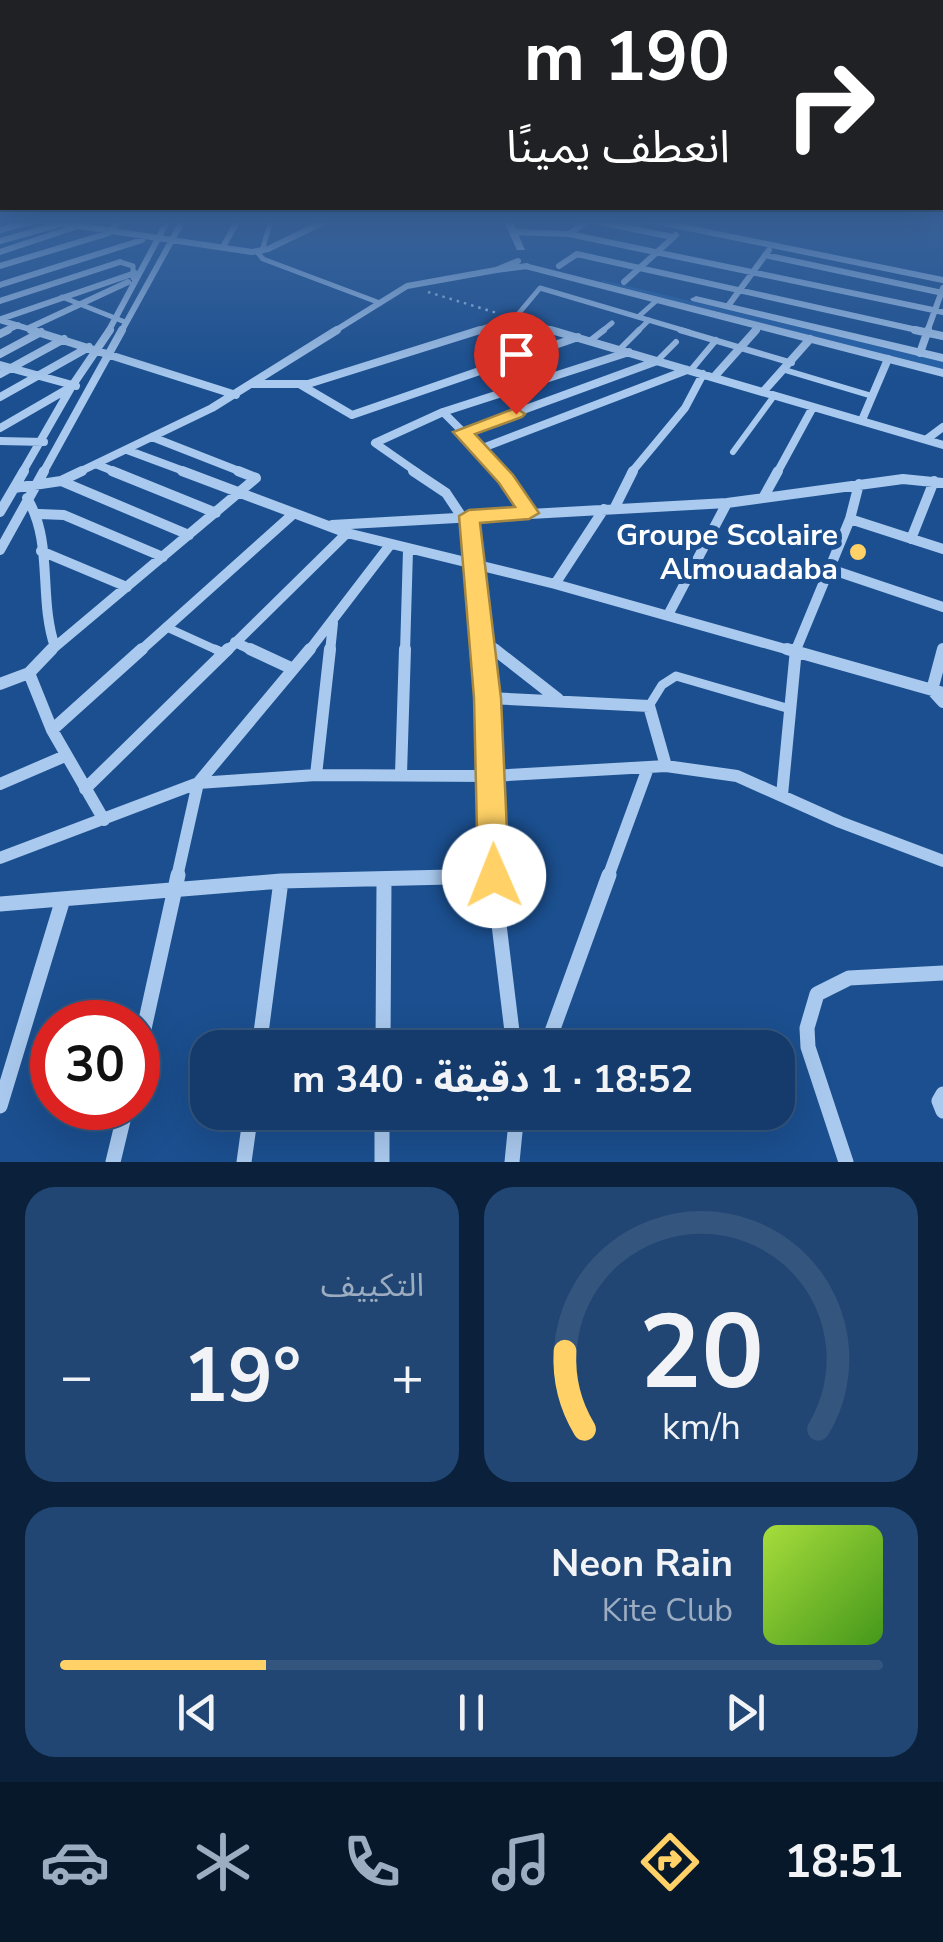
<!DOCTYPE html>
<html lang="ar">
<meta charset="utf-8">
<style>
:root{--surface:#143b6b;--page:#214673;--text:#f1f3f6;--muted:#9dadc1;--line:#33557e;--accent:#ffd166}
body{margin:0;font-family:"Nunito Sans","Noto Sans Arabic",sans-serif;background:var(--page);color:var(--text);direction:rtl;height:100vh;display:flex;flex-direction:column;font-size:38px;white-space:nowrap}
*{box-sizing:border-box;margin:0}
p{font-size:32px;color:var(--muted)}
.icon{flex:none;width:55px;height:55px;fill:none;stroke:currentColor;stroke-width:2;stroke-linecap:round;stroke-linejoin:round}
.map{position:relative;height:1162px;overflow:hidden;direction:ltr}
.details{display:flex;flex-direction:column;gap:25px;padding:25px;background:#0b203b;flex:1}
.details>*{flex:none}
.guide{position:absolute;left:0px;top:0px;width:945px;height:210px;box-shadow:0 10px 40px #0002,0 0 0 2px var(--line);direction:rtl;background:#202124;color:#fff;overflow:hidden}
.speed{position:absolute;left:30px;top:1000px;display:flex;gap:20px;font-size:50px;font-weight:700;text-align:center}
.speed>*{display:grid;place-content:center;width:130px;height:130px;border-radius:50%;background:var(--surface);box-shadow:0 10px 40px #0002,0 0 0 2px var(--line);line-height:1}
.speed .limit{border:15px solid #d22;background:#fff;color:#111}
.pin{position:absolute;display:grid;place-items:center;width:85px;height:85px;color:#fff;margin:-102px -42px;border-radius:50% 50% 50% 0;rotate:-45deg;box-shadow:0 0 10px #0007}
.pin .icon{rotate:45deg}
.me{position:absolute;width:110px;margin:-55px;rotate:359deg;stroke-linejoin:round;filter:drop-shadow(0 0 8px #0008)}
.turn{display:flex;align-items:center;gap:35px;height:210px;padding:0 50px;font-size:45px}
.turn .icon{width:130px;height:130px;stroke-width:2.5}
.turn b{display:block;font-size:70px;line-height:85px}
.big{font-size:75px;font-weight:700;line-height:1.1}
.details .card{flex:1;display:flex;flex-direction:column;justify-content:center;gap:15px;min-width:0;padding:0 35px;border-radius:30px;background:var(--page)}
.details .dial{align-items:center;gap:0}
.dial svg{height:260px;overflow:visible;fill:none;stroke:var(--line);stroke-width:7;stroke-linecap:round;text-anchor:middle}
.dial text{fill:var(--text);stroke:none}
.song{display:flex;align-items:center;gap:30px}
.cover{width:120px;height:120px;border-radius:15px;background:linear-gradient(135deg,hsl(80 70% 55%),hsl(100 70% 35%))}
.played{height:10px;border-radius:5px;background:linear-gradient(90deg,var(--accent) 25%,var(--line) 25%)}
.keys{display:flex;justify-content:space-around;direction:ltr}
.heat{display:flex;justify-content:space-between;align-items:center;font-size:55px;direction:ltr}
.details .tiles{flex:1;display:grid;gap:25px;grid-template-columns:1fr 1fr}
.card:last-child{grid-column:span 2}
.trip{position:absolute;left:190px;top:1030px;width:605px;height:100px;border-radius:30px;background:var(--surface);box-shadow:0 10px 40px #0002,0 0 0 2px var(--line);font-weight:700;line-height:100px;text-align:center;direction:rtl}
.menu{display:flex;height:160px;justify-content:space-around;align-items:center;background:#08182b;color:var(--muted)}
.menu .icon{width:70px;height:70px}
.menu .on{color:var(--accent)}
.menu b{font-size:45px;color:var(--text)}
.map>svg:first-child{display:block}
.green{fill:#2461a8}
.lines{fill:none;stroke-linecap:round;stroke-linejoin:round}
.path{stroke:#a9c9ee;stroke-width:2.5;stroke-dasharray:2.5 5;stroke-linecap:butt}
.service-far3{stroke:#a9c9ee;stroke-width:5}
.service-far2{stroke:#a9c9ee;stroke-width:6}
.service-far1{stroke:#a9c9ee;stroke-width:8}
.service{stroke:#a9c9ee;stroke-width:9}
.minor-far4{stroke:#a9c9ee;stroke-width:6}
.minor-far3{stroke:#a9c9ee;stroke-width:8}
.minor-far2{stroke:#a9c9ee;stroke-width:10}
.minor-far1{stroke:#a9c9ee;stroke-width:12}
.minor{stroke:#a9c9ee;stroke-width:15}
.tertiary{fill:#a9c9ee;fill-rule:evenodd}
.route{fill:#ffd166;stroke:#a68842;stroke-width:2.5}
.poi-dot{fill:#ffd166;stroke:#1b4f8f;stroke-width:4}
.labels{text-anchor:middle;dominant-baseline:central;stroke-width:10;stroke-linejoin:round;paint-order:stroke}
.poi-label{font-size:30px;font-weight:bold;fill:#fff;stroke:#1b4f8f;text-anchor:end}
</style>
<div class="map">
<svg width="943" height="1162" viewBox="0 0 943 1162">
<rect width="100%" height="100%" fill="#1b4f8f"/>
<path class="green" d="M603 280 943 362V369L601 282Z"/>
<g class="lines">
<path class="path" d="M428 292 497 313"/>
<path class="service-far3" d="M262 251 271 220
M257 252 263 259 380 303
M120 262 133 266V278
M62 297 125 322
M638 317 656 301
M514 319 540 288 689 332
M601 332 612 323
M637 332 649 320"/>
<path class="service-far2" d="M680 330 792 363
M591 340 604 330
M620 349 639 330
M657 361 676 342
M691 370 716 340
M785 370 872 396
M733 452 774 396"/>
<path class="service-far1" d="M166 627 221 652"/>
<path class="service" d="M215 649 224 653
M649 706 662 685 676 676 790 709"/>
<path class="minor-far4" d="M38 220 252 252 268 249 328 220
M588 220 673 237
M649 220 943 280
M0 230 37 220
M514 232 569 234 589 220
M569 234 943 312
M0 241 57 225
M223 247 238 220
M0 252 75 227
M765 255 943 293
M518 261 496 270 527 266
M0 266 109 233 119 220
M559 266 577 254 926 332
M624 282 676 235
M0 285 142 240
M0 301 120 262
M728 306 769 250
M1 319 135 273
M0 320 39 332
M29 328 128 282
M3 332 18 325
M108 332 168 220
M121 332 183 220
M333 332 407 286 496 270
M472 332 514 319 559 332
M753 332 759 326
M927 332 943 288"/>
<path class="minor-far3" d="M31 330 236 395
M551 330 943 445
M915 330 943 336
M0 334 8 330
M920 353 928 330
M0 354 41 332
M0 365 76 386
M0 374 64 339
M714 377 756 330
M253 384H308L480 330
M301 385 352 415 578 337
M763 392 810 339
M0 397 89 347
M862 420 888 359
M0 428 71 387
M463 432 657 361
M152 437 244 473
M927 439 943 427
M0 441 44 442
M480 449 443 412 629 352
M127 450 189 473
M98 465 118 473
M22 473 72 386 110 330
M43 473 122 330
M77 473 212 408 337 330
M418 473 375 443 443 412
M499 473 480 449 687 370
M631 473 685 408 703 374
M777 473 813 407"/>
<path class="minor-far2" d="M112 471 216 513
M182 471 347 533 555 584 796 652
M413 471 446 493 462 517
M497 471 529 513
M61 481 189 535
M14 488 61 481 82 471
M27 498C54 543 38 598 55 647
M763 498 778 471
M614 509 633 471
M0 512 24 471
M39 514 64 515 163 557
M469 516 483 652
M850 519 943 549
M332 525 727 503 903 479 943 483
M911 539 934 481
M0 550 44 471
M41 551 127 587
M830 569 943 607
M555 584 604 509
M668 615 727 503
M483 641 497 652
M235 642 256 652
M49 652 256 478 238 471
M139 652 292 515
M226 652 347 533
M308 652 390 545
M330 652 333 623
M405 652 408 550
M795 652 850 519 859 484"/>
<path class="minor-far1" d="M52 649 29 673 52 730 104 820
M250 649 293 669
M483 649 493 877
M494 649 558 699
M787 649 943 693
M943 649 932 690 943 702
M0 684 29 673
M488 698 649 706 666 766
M52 730 142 649
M401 774 405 649
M316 775 330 649
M0 784 65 756
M85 789 228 649
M782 795 796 649
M0 858 198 783 316 775 492 776 666 766 737 776 840 822 943 861
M177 877 198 783 310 649
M430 877 493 876
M608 877 648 768"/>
<path class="minor" d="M493 875 514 1048
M0 904 281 881 493 876
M259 1048 281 881
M383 1048 384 880
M546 1048 609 875
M138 1056 178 875
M943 1094 939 1101 943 1111
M0 1106 63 899
M382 1112V1162
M113 1162 126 1108
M244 1162 251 1112
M512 1162 517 1112
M846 1162 808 1047 807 1028 817 994 849 978 943 973"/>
<path class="tertiary" d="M503 220H512L525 250H517Z
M529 264 943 369V377L525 269V265Z
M696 296 943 354V362L692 301 690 299Z"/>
</g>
<linearGradient id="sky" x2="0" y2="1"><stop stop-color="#0f2b4f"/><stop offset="0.58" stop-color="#39639b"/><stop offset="1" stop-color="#39639b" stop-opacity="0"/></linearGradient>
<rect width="943" height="382" fill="url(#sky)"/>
<path class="route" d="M516 408 525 414 522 417 475 434 513 475 539 513 529 519 480 523 501 698 509 876 505 887 494 892 482 887 478 876 474 698 459 516 469 510 515 507 499 483 453 432Z"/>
<circle class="poi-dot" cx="858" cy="552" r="10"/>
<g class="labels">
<g class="poi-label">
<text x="838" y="535">Groupe Scolaire<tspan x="838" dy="34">Almouadaba</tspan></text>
</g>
</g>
</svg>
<div class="speed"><div class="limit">30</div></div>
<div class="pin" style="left:516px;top:414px;background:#d93025"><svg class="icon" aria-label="arrive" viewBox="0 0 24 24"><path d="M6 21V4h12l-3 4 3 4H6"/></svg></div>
<svg class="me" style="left:494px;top:876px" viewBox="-20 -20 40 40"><circle r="19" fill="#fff"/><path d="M0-13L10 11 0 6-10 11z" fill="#ffd166"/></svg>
<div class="trip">18:52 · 1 دقيقة · 340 m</div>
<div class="guide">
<div class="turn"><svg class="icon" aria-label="right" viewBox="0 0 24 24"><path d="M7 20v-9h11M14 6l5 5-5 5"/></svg><div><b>190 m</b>انعطف يمينًا</div></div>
</div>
</div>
<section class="details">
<div class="tiles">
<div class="card dial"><svg viewBox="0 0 100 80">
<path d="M14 69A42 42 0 1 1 86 69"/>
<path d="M14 69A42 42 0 0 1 8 45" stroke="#ffd166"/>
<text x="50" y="56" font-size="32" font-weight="700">20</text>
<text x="50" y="72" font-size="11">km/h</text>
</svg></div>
<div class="card"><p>التكييف</p>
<div class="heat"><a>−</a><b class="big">19°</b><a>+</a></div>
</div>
<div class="card">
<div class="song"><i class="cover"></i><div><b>Neon Rain</b><p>Kite Club</p></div></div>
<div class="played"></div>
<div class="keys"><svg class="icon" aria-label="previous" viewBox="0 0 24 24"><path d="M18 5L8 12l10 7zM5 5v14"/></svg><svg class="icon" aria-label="pause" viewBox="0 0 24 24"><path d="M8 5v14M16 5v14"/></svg><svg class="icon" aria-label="next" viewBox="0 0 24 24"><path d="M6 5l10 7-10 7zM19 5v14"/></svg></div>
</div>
</div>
</section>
<nav class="menu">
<b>18:51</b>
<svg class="icon on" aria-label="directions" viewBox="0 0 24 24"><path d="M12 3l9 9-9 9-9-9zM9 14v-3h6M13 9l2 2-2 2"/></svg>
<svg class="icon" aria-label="music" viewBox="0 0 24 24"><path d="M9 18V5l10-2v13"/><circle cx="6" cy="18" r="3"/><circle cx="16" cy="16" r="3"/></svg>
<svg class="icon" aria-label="phone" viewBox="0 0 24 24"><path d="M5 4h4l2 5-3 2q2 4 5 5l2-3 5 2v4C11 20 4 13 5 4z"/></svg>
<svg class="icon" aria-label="climate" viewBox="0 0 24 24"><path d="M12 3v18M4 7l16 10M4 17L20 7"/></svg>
<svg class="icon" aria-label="car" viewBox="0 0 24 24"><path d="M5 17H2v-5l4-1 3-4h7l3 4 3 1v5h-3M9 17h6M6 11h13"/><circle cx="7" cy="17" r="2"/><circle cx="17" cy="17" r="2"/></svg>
</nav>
